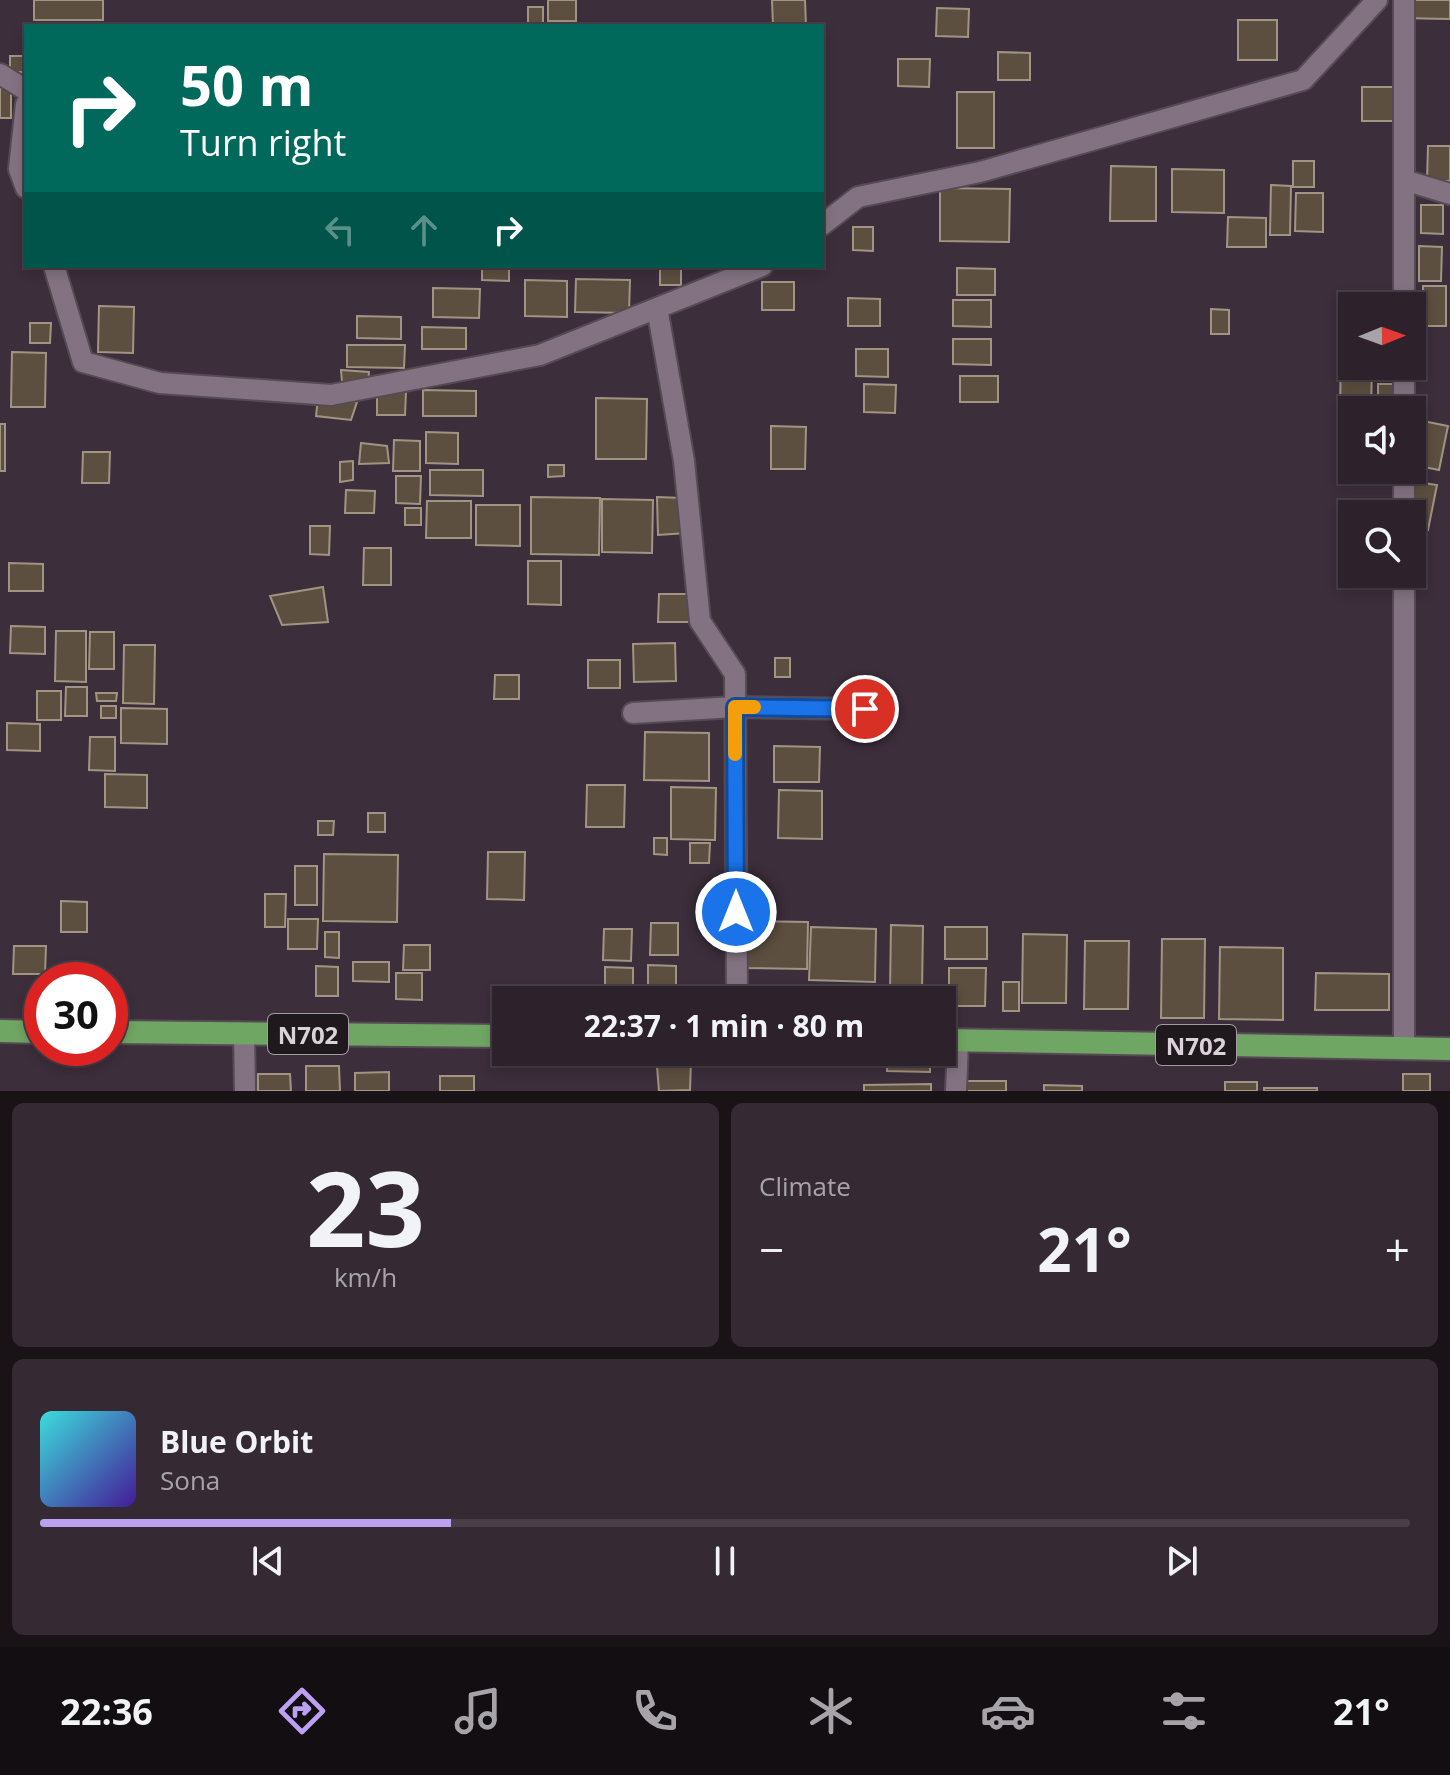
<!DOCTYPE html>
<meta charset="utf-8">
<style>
:root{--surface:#2d222c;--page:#352a34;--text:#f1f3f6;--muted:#a7a4a9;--line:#483f48;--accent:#bca0f2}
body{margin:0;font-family:"Open Sans",sans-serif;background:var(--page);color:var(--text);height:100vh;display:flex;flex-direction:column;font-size:30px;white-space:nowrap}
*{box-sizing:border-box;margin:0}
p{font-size:26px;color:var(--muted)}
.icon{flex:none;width:44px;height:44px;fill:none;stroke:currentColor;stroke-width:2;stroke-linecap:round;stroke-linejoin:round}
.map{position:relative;height:1091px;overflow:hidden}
.panel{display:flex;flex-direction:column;gap:12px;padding:12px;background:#191318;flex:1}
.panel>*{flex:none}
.banner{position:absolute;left:24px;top:24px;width:800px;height:244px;border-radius:0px;box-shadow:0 4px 12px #0003,0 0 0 2px var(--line);background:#00695c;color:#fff;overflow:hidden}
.needle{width:52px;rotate:89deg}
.controls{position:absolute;left:1338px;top:292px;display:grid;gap:16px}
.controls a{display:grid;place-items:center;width:88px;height:88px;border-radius:0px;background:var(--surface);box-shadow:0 4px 12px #0003,0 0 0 2px var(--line);font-size:40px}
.speed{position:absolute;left:24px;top:962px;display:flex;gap:16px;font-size:40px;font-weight:700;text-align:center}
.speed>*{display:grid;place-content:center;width:104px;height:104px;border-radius:50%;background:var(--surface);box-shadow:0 4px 12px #0003,0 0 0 2px var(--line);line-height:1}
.speed .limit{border:12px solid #d22;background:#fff;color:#111}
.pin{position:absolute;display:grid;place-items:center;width:68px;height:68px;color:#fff;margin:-34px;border:4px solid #fff;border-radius:50%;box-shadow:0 2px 8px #0007}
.me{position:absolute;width:88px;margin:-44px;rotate:0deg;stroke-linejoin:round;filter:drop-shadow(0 0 6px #0008)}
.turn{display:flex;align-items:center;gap:28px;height:168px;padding:0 24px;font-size:36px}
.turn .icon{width:104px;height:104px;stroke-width:2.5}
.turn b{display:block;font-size:56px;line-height:68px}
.lanes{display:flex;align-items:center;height:76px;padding:0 24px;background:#0003;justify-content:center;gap:40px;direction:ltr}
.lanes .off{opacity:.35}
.big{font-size:60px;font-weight:700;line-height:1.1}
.panel .card{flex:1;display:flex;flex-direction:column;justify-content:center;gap:12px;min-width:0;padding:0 28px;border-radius:12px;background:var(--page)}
.panel .dial{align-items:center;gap:0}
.dial b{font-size:104px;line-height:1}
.song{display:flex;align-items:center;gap:24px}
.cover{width:96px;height:96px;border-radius:12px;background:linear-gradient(135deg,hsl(180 70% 55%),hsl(260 70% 35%))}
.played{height:8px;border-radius:4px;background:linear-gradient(90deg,var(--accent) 30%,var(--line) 30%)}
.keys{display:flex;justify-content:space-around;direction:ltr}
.heat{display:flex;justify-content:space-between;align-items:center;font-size:44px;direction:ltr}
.panel .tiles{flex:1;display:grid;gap:12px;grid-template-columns:1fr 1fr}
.card:last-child{grid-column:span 2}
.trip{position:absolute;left:492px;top:986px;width:464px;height:80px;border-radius:0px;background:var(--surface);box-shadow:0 4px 12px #0003,0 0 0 2px var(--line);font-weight:700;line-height:80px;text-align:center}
.tab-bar{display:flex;height:128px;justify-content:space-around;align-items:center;background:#120e12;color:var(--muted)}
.tab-bar .icon{width:56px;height:56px}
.tab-bar .selected{color:var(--accent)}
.tab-bar b{font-size:36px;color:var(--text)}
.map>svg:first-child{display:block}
.building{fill:#5c4f3f;stroke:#a29483;stroke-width:2}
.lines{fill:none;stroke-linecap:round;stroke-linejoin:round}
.minor-casing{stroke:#564a55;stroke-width:24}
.trunk-casing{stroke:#564a55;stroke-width:26}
.minor{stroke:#837382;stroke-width:20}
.trunk{stroke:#70a663;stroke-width:22}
.route-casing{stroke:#114b97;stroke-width:20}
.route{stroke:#1a73e8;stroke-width:14}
.slow{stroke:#f59e0b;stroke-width:14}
.labels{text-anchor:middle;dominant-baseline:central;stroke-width:6;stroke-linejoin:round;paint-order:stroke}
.shield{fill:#1f191e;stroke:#a29aa1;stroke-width:2}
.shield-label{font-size:24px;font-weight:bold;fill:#dad1d9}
</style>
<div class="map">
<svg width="1450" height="1091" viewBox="0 0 1450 1091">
<rect width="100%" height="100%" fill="#3c2e3b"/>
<path class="building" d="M34 0H103V20H34Z
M548 0H576V21H548Z
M772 0H805L806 26H773Z
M1398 0H1450V19L1398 18Z
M528 7H543V26H528Z
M937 8 969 9 968 37 936 36Z
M1238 20H1277V60H1238Z
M998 52 1030 53V80H998Z
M10 56H24L23 72H10Z
M898 59H930L929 87 898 86Z
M1362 87H1395L1394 121H1362Z
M0 88H11V118H0Z
M957 92H994V148H957Z
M1428 146H1450V181H1427Z
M1293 161H1314V187H1293Z
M1111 166 1156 167V221H1110Z
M1172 169 1224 170V213L1172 212Z
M1271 185 1291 186 1290 235H1270Z
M940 188 1010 189 1009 242 940 241Z
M1296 193H1323V232L1295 231Z
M1421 205H1443V234L1421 233Z
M1228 217 1266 218V247H1227Z
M853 227H873V251L853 250Z
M1419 246 1442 247 1441 281H1419Z
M482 266H509V281L482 280Z
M660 266H681V285H660Z
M957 268 995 269V295H957Z
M576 279 630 280 629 313 575 312Z
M525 280 567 281V317L525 316Z
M762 282H794V310H762Z
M1423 286H1446V326H1423Z
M433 288 480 289 479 318 433 317Z
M848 298 880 299V326H848Z
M953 300H991V327L953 326Z
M99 306 134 307 133 353 98 352Z
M1211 309 1229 310V334H1211Z
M357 316 401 317V339L357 338Z
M30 323H51L50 343H30Z
M422 327 466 328V349H422Z
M1341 337H1352V366H1372L1371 410H1352V417H1340Z
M953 339H991V365L953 364Z
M347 345H405L404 368 347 367Z
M856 349H888V377L856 376Z
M12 352 46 353 45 407H11Z
M1378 366H1401V378L1378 379Z
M341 370 369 372 368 384 342 382Z
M960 376H998V402H960Z
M864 384 896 385 895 413 864 412Z
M1378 384H1402V410H1378Z
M423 390 476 391V416H423Z
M377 392H406L405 415H377Z
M318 398 357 402 351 420 316 416Z
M596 398 647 399 646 459H596Z
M1423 421 1448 426 1439 470 1414 465Z
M0 424H5V471H0Z
M771 426 806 427 805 469H771Z
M426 432 458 433V464L426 463Z
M394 440 420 441V471H393Z
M361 443 387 446 389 463 359 464Z
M83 452H110L109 483H82Z
M353 461V480L340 482V462Z
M548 465H564V476L548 477Z
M430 470H483V496L430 495Z
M396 476H421L420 504 396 503Z
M1411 481 1437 485 1428 530 1412 527Z
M346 490 375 491 374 513H345Z
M531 497 600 498 599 555 531 554Z
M657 497 682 498 687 533 658 535Z
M602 499 653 500 652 553 602 552Z
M427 501H471V538H426Z
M476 505H520V546L476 545Z
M405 508H421V525H405Z
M310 526H330L329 555 310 554Z
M364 548H391V585H363Z
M528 561H561V605L528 604Z
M9 563 43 564V591H9Z
M323 587 328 622 282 625 270 596Z
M659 594H691L690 622H658Z
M11 626 45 627V654L10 653Z
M56 631H86V682L55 681Z
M90 632H114V669H89Z
M675 643 676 681 634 682 633 644Z
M124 645H155L154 704 123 703Z
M775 658H790V677H775Z
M588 660H620V688H588Z
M495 675H519V699H494Z
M66 687H87V716H65Z
M37 691H61V720H37Z
M96 693H117L116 701H97Z
M101 706H116V718H101Z
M121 708 167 709V744L121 743Z
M7 723 40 724V751L7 750Z
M645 732 709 733V781L644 780Z
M90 737H115V771L89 770Z
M774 746 820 747 819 782H774Z
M105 774 147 775V808L105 807Z
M587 785H625L624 827H586Z
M671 787 716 788 715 840 671 839Z
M779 790 822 791V839L778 838Z
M368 813H385V832H368Z
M318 821H334L333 835H318Z
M654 838H667V855L654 854Z
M690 843H710L709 863H690Z
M488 852H525L524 900 487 899Z
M324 854 398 855 397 922 323 921Z
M295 866H317V905H295Z
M265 894H286L285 927H265Z
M61 901 87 902V932H61Z
M288 919H318L317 949H288Z
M744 921 808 922 807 969 743 968Z
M651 923H678V955H650Z
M891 925 923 926 922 992 890 991Z
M811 927 876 929 875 982 809 980Z
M945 927H987V959H945Z
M604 929H632L631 961 603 960Z
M325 932H339V958L325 957Z
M1023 934 1067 935 1066 1003H1022Z
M1162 939H1205L1204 1018H1161Z
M1085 941H1129L1128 1009H1084Z
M404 945H430V970H403Z
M14 946H46L45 974H13Z
M1220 947 1283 948V1020L1219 1019Z
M353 962H389V982L353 981Z
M648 965 676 966V998L648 997Z
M316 966 338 967V996H316Z
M605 967 633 968V1000L605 999Z
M949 968H986L985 1006H949Z
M396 973H422V1000L396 999Z
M1316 973 1389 974V1010H1315Z
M1003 982H1019V1011H1003Z
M888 1052H930V1072L887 1071Z
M656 1054 691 1060 690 1090 659 1091Z
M306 1066H339L340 1091H306Z
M389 1072V1091H355V1073Z
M258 1074H290L291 1091H258Z
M1403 1074H1430V1091H1403Z
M440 1076H474V1091H440Z
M967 1081H1006V1091H967Z
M1225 1082H1257V1091H1225Z
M931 1084V1091H864V1085Z
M1044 1085 1082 1086V1091H1044Z
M1264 1088H1317V1091H1264Z"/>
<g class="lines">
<defs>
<path id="minor" d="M0 74 26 90
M26 104 19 169 26 188
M1404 180 1450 194
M822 225 858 197 980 172 1303 80 1377 0
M54 266 83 362 160 383 331 395 540 355 762 266
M1404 306V0
M657 308 684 461 700 621 735 674 737 1000
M1404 410V366
M1404 514V470
M633 713 735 707 865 709
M244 1033 245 1091
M1404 1049V574
M956 1091 958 1041"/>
<path id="trunk" d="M0 1031 42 1032
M110 1032 506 1036
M942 1040 1450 1049"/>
</defs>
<use href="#minor" class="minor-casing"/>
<use href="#trunk" class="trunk-casing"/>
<use href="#minor" class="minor"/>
<use href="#trunk" class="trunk"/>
</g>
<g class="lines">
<defs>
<path id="route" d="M736 912 735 707 865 709"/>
</defs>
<use href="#route" class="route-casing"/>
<use href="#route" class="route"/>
<path class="slow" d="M735 754V707H754"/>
</g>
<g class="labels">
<g class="shield">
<rect x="268" y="1014" width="80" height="40" rx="6"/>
<rect x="1156" y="1025" width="80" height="40" rx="6"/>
</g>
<g class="shield-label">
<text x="308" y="1034">N702</text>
<text x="1196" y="1045">N702</text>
</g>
</g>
</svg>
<div class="controls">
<a><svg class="needle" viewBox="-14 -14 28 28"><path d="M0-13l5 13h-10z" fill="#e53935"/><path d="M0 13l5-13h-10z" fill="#a7a4a9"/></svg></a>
<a><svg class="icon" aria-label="sound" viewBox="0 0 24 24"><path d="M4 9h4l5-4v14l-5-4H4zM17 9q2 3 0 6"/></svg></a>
<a><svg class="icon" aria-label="search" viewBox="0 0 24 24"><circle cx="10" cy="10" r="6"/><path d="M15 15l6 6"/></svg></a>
</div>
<div class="speed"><div class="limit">30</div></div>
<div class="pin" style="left:865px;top:709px;background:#d93025"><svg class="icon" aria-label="arrive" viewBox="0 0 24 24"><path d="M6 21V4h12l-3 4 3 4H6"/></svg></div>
<svg class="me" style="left:736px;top:912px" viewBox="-20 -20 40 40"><circle r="17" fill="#1a73e8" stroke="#fff" stroke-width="3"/><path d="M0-11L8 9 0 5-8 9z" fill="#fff"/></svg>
<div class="trip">22:37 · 1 min · 80 m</div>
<div class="banner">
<div class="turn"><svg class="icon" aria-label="right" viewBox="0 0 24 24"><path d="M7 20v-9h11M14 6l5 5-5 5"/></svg><div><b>50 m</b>Turn right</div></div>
<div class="lanes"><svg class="icon off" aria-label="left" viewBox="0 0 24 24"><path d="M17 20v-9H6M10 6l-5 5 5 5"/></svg><svg class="icon off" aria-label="ahead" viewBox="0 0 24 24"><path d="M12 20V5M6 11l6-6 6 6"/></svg><svg class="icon" aria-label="right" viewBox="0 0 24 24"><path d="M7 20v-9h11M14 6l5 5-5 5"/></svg></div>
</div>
</div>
<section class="panel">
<div class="tiles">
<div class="card dial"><b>23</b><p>km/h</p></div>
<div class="card"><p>Climate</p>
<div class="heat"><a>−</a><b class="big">21°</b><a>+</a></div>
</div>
<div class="card">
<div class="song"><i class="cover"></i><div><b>Blue Orbit</b><p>Sona</p></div></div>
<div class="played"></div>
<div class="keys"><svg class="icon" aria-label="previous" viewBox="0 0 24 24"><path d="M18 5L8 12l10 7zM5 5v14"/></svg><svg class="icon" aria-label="pause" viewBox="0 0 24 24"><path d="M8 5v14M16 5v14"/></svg><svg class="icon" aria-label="next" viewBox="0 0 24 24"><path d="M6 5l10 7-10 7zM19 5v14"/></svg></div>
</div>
</div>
</section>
<nav class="tab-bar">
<b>22:36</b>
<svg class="icon selected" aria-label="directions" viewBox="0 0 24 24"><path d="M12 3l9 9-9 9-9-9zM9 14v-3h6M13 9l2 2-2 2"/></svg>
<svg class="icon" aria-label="music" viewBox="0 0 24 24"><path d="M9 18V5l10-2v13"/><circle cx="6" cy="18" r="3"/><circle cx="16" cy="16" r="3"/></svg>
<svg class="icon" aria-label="phone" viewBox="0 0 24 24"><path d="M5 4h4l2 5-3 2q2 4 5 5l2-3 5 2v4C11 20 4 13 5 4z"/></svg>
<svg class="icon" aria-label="climate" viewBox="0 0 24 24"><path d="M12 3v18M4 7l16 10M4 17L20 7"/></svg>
<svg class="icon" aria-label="car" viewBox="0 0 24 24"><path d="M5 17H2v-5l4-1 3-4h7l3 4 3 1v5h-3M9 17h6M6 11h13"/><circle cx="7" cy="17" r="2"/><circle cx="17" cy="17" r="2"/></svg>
<svg class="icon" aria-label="filters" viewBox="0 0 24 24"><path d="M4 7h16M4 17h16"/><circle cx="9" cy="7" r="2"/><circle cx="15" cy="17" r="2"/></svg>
<b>21°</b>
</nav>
